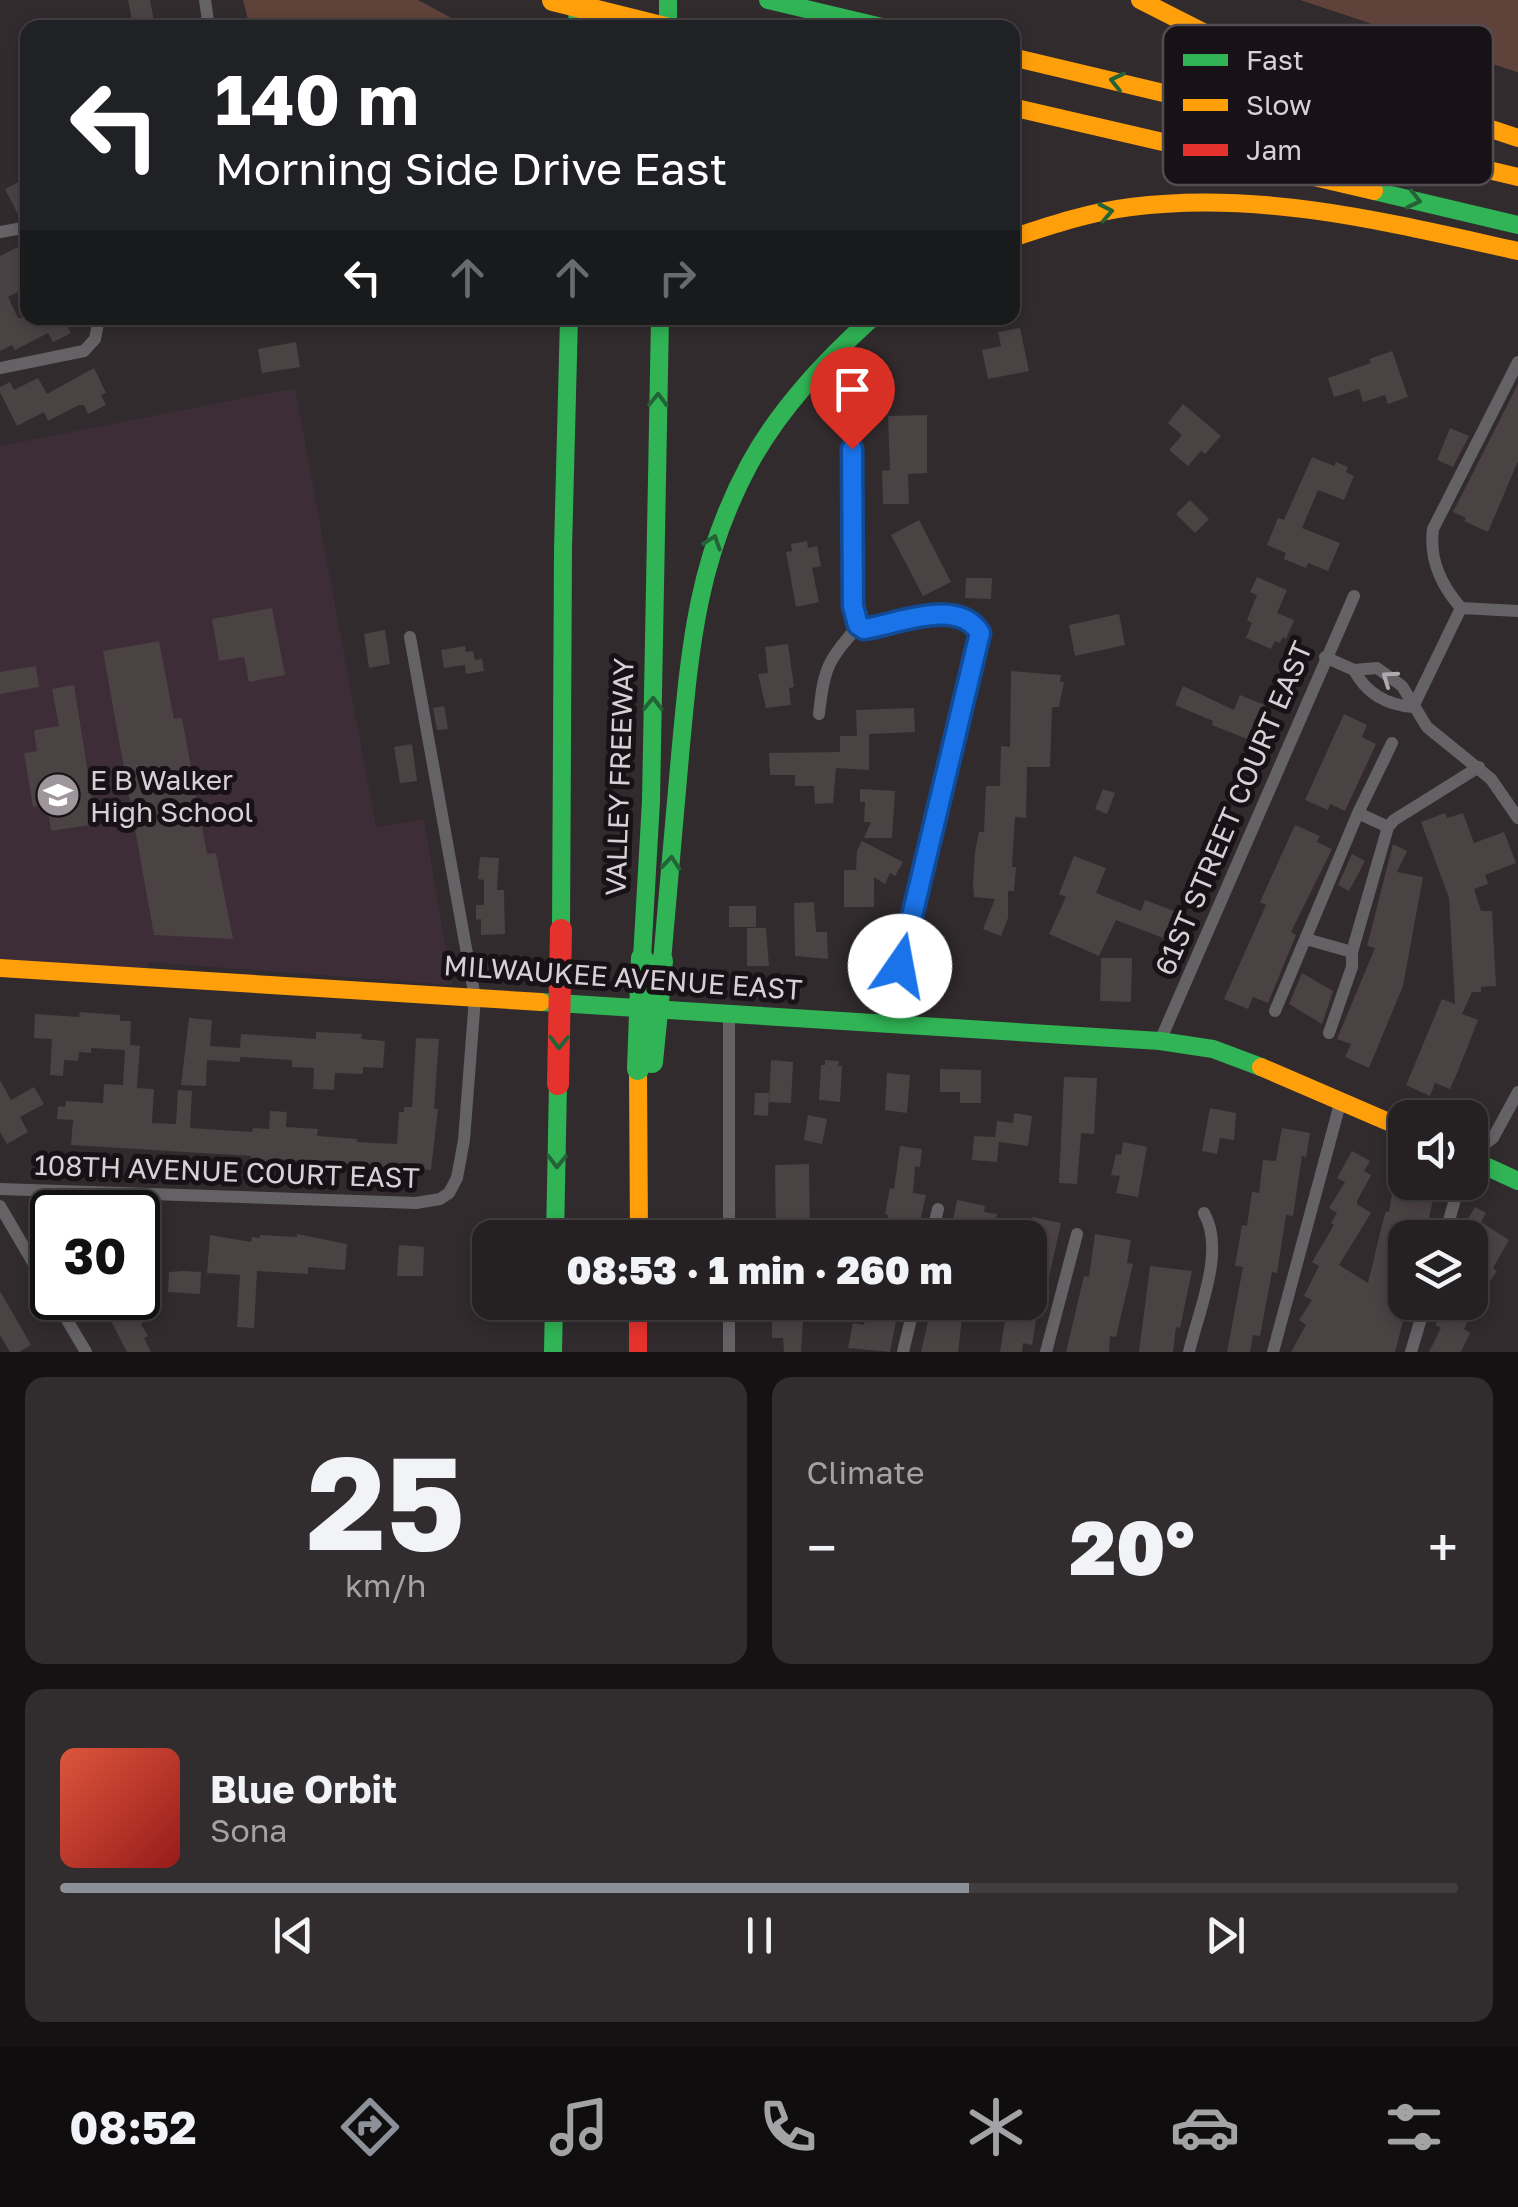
<!DOCTYPE html>
<meta charset="utf-8">
<style>
:root{--surface:#252022;--page:#312d2f;--text:#f1f3f6;--muted:#a3a3a5;--line:#423e40;--accent:#8c9099}
body{margin:0;font-family:"Golos Text",sans-serif;background:var(--page);color:var(--text);height:100vh;display:flex;flex-direction:column;font-size:38px;white-space:nowrap}
*{box-sizing:border-box;margin:0}
p{font-size:32px;color:var(--muted)}
.icon{flex:none;width:55px;height:55px;fill:none;stroke:currentColor;stroke-width:2;stroke-linecap:round;stroke-linejoin:round}
.map{position:relative;height:1352px;overflow:hidden}
.details{display:flex;flex-direction:column;gap:25px;padding:25px;background:#141213;flex:1}
.details>*{flex:none}
.banner{position:absolute;left:20px;top:20px;width:1000px;height:305px;border-radius:20px;box-shadow:0 5px 15px #0003,0 0 0 2px var(--line);background:#202124;color:#fff;overflow:hidden}
.tools{position:absolute;left:1388px;top:1100px;display:grid;gap:20px}
.tools a{display:grid;place-items:center;width:100px;height:100px;border-radius:20px;background:var(--surface);box-shadow:0 5px 15px #0003,0 0 0 2px var(--line);font-size:50px}
.speed{position:absolute;left:30px;top:1190px;display:flex;gap:20px;font-size:50px;font-weight:700;text-align:center}
.speed>*{display:grid;place-content:center;width:130px;height:130px;border-radius:50%;background:var(--surface);box-shadow:0 5px 15px #0003,0 0 0 2px var(--line);line-height:1}
.speed .limit{border:5px solid #111;border-radius:15px;background:#fff;color:#111}
.pin{position:absolute;display:grid;place-items:center;width:85px;height:85px;color:#fff;margin:-102px -42px;border-radius:50% 50% 50% 0;rotate:-45deg;box-shadow:0 0 10px #0007}
.pin .icon{rotate:45deg}
.me{position:absolute;width:110px;margin:-55px;rotate:12deg;stroke-linejoin:round;filter:drop-shadow(0 0 8px #0008)}
.turn{display:flex;align-items:center;gap:35px;height:210px;padding:0 30px;font-size:45px}
.turn .icon{width:130px;height:130px;stroke-width:2.5}
.turn b{display:block;font-size:70px;line-height:85px}
.lanes{display:flex;align-items:center;height:95px;padding:0 30px;background:#0003;justify-content:center;gap:50px;direction:ltr}
.lanes .off{opacity:.35}
.big{font-size:75px;font-weight:800;line-height:1.1}
.details .tile{flex:1;display:flex;flex-direction:column;justify-content:center;gap:15px;min-width:0;padding:0 35px;border-radius:20px;background:var(--page)}
.details .dial{align-items:center;gap:0}
.dial b{font-size:130px;line-height:1}
.song{display:flex;align-items:center;gap:30px}
.cover{width:120px;height:120px;border-radius:15px;background:linear-gradient(135deg,hsl(10 70% 55%),hsl(0 70% 35%))}
.played{height:10px;border-radius:5px;background:linear-gradient(90deg,var(--accent) 65%,var(--line) 65%)}
.keys{display:flex;justify-content:space-around;direction:ltr}
.heat{display:flex;justify-content:space-between;align-items:center;font-size:55px;direction:ltr}
.details .tiles{flex:1;display:grid;gap:25px;grid-template-columns:1fr 1fr}
.tile:last-child{grid-column:span 2}
.trip{position:absolute;left:472px;top:1220px;width:575px;height:100px;border-radius:20px;background:var(--surface);box-shadow:0 5px 15px #0003,0 0 0 2px var(--line);font-weight:800;line-height:100px;text-align:center}
.menu{display:flex;height:160px;justify-content:space-around;align-items:center;background:#0f0d0e;color:var(--muted)}
.menu .icon{width:70px;height:70px}
.menu .selected{color:var(--accent)}
.menu b{font-size:45px;color:var(--text)}
.map>svg:first-child{display:block}
.built{fill:#3d2d37}
.green{fill:#5f4239}
.building{fill:#4b4244}
.lines{fill:none;stroke-linecap:round;stroke-linejoin:round}
.street{stroke:#656266;stroke-width:12}
.fast{stroke:#30b455;stroke-width:18}
.slow{stroke:#ff9f0a;stroke-width:18}
.jam{stroke:#e5322d;stroke-width:18}
.fast-bridge{stroke:#30b455;stroke-width:22}
.slow-bridge{stroke:#ff9f0a;stroke-width:22}
.jam-bridge{stroke:#e5322d;stroke-width:22}
.oneway{stroke:#246336}
.oneway2{stroke:#b0aaae}
.route-casing{stroke:#114b97;stroke-width:25}
.route{stroke:#1a73e8;stroke-width:18}
.labels{text-anchor:middle;dominant-baseline:central;stroke-width:10;stroke-linejoin:round;paint-order:stroke}
.street-label{font-size:28px;fill:#d8d0d5;stroke:#181216}
.poi-label{font-size:28px;fill:#d8d0d5;stroke:#181216;text-anchor:start}
.key{fill:#181216;stroke:#524b4f;stroke-width:2.5}
.key-label{font-size:28px;fill:#d8d0d5}
</style>
<div class="map">
<svg width="1518" height="1352" viewBox="0 0 1518 1352">
<rect width="100%" height="100%" fill="#312b2e"/>
<path class="built" d="M295 388 376 827 424 819 452 985 148 962 150 978 0 968V446Z"/>
<path class="green" d="M243 0H418L468 27H250Z
M1300 0H1518V72H1517Z"/>
<path class="building" d="M128 0H150L154 21 133 25Z
M28 177V217L20 218 5 189Z
M18 247 28 267V287L8 297 18 318H63L71 333 53 342 48 333 15 350 12 345 0 351V256Z
M1020 328 1029 371 988 379 982 350 1001 346 998 332Z
M296 342 300 367 262 373 258 349Z
M1392 351 1408 397 1388 404 1385 395 1363 402 1359 389 1334 397 1328 378 1371 363 1369 359Z
M94 368 106 393 101 395 106 405 88 414 84 405H79L48 421 44 412 17 426 0 392V387L10 382 14 390 38 378 47 394Z
M1518 384V461L1488 532 1464 521 1466 518 1453 512Z
M1183 404 1221 436 1205 454 1201 451 1188 466 1169 450 1182 435 1168 423Z
M927 415V473L908 474 909 504H883L882 471 890 470 888 416Z
M1450 428 1469 436 1453 467 1437 460Z
M1312 457 1334 466 1336 462 1348 467 1346 472 1354 476 1344 500 1318 490 1302 528 1340 543 1328 571 1308 563 1306 568 1284 559 1286 553 1267 545 1278 518 1284 520Z
M1190 500 1209 519 1195 533 1176 514Z
M919 520 951 582 923 596 891 535Z
M807 541 808 548 817 546 821 566 812 568 819 602 796 607 786 552 792 551 791 544Z
M1257 577 1287 590 1277 613 1294 620 1286 639 1283 637 1280 643 1275 641 1271 649 1246 638 1252 623 1247 620 1257 595 1250 592Z
M966 578H992L991 599 965 598Z
M272 608 285 675 249 682 244 657 219 661 212 619Z
M1119 614 1125 645 1075 656 1069 625Z
M385 630 390 664 369 668 364 634Z
M159 641 174 719 182 718 207 854 216 853 233 939 154 935 103 651Z
M788 644 794 687 789 688 791 705 766 708 758 674 768 673 765 647Z
M465 646 466 652 473 651 475 660 482 659 484 671 466 674 465 665 444 668 441 650Z
M36 666 39 687 0 694V672Z
M1011 671 1061 675 1060 682H1064L1059 707H1052L1050 767H1027L1026 818 1015 817 1012 867H1016L1014 891H1008V918L1001 936 983 929 995 899 974 897 973 885 975 852 979 832H984L986 786H1000L1001 746 1010 747Z
M74 685 96 824 51 831 47 804 33 807 24 753 37 751 34 730 59 726 52 689Z
M1183 686 1234 710 1240 695 1267 706 1260 721 1255 719 1247 739 1212 725 1213 721 1175 705Z
M444 706 448 729 437 730 433 708Z
M914 708 915 732 869 734V770L836 768 833 803 815 804 814 786H795V775H770L769 753 840 752V736H857L856 710Z
M1344 714 1367 725 1362 737 1376 744 1345 811 1330 804 1328 810 1305 800Z
M412 744 417 781 400 783 394 747Z
M860 789 895 791 892 838H864L871 822H864L865 802H860Z
M1103 789 1115 793 1107 814 1095 809Z
M1445 813 1447 818 1463 813 1474 843 1504 832 1516 863 1485 875 1488 884 1474 889 1481 911H1492L1496 986 1481 987V992H1472L1462 1014 1478 1020 1458 1071 1450 1089 1435 1083 1430 1096 1406 1085 1442 999 1455 1004 1449 898 1421 822Z
M1295 825 1320 836 1317 842 1332 849 1291 932 1296 935 1268 1003 1253 997 1248 1009 1224 999 1266 905 1260 902Z
M862 841 903 862 895 876 890 873 885 884 874 877V907H844V870H856L857 851Z
M1393 844 1407 851 1397 872 1423 877 1403 986 1369 1068 1345 1057 1351 1044 1337 1039 1375 948 1367 946Z
M1352 854 1365 861 1349 891 1338 885Z
M1074 856 1106 868 1096 893 1141 911 1145 900 1174 911 1163 938 1116 920 1099 956 1049 934 1066 897 1059 894Z
M480 857 499 858 497 890H504L505 934 481 935V919L476 920V905H484V880L478 879Z
M814 902 816 932H827L828 959 795 956 794 903Z
M729 906H756V927H729Z
M747 928H766L769 966H747Z
M927 934 945 936 944 952 948 953 945 980 922 977Z
M1101 958H1132L1131 1002 1100 1001Z
M1302 973 1333 991 1322 1024 1289 1004Z
M80 1012 120 1015V1021H131L130 1045 140 1046 137 1088 154 1089 152 1123 176 1124 178 1090 192 1091 190 1128 252 1132 253 1128 269 1129 270 1111 287 1112 286 1127 318 1129 317 1136 357 1139V1142L397 1144 399 1112H404V1107H412L416 1038 439 1039 434 1109H438L431 1170 274 1159V1162L251 1160V1156L71 1145 73 1120 57 1119 58 1106 65 1107 66 1101 103 1103 104 1084 123 1085 125 1050 91 1048V1053L79 1052 78 1061 64 1060 63 1076 50 1075 52 1039 34 1038 35 1014 79 1017Z
M189 1018 212 1020 210 1046 240 1048 241 1034 316 1039V1032L362 1034 361 1039 385 1041 383 1068 363 1067V1074L335 1073 334 1090 313 1089 314 1068 292 1067V1060L240 1057V1062L207 1060 206 1086 181 1085Z
M771 1060 793 1062 791 1103 769 1102Z
M825 1060 839 1061 838 1066H842L840 1102 819 1100 821 1065H825Z
M940 1069 981 1070V1103H960V1092H940Z
M887 1073 910 1075 907 1113 885 1110Z
M1064 1077 1097 1078 1094 1134 1081 1133 1077 1184 1059 1183Z
M0 1080 11 1100 34 1087 44 1104 20 1117 28 1132 7 1144 0 1132Z
M755 1093H769L768 1116 754 1115Z
M1210 1108 1236 1113 1234 1140 1220 1138 1217 1154 1202 1151Z
M1014 1113 1032 1116 1028 1146 999 1142 997 1162 972 1160 974 1136 995 1137 997 1121 1013 1123Z
M808 1115 827 1119 822 1144 804 1140Z
M1282 1128 1310 1133 1306 1157 1302 1156 1293 1216 1286 1215 1277 1273 1272 1272 1260 1336 1253 1335 1250 1352H1227L1243 1267 1235 1266 1242 1225 1247 1226 1252 1192 1259 1193 1263 1160 1276 1161Z
M1123 1142 1147 1147 1138 1197 1116 1193 1120 1176 1111 1175 1116 1154 1121 1155Z
M900 1146 922 1149 920 1167 915 1166 913 1193 926 1195 916 1238H884L888 1215 885 1214 890 1188 894 1189Z
M1352 1151 1370 1161 1364 1171 1371 1175 1357 1201V1204L1371 1213 1339 1265 1368 1283 1383 1221 1386 1211 1389 1212 1398 1157 1405 1158V1182L1437 1184 1424 1238H1405V1302H1408L1395 1352H1291L1306 1325 1299 1320 1312 1300 1304 1296 1319 1266 1312 1262 1334 1225 1331 1223 1337 1213 1329 1208 1345 1182 1337 1178Z
M809 1164 810 1238H776L775 1165Z
M957 1200 985 1206 984 1212 997 1214 994 1230 980 1227 978 1238H956L959 1222 953 1220Z
M1475 1207 1486 1213 1481 1222 1509 1240 1493 1268 1497 1271 1467 1314 1471 1315 1464 1329 1470 1333 1461 1352H1429L1441 1328 1435 1325 1449 1302H1470V1238L1459 1234Z
M1032 1217 1061 1223 1042 1308 1038 1307 1032 1345 1023 1343 1022 1352H1000L1008 1302H1030L1028 1237Z
M297 1234 347 1244 345 1270 308 1267V1274L257 1271 254 1328 237 1327 240 1275 207 1273 210 1235 251 1242 252 1237 260 1238V1235L297 1237Z
M1095 1234 1131 1240 1127 1263 1133 1264 1116 1337 1110 1336 1109 1352H1066L1084 1276 1089 1277Z
M399 1245 424 1247 423 1276H397Z
M1150 1266 1192 1271 1180 1328 1176 1327 1173 1352H1139Z
M184 1271 201 1272 200 1294 168 1292 169 1272Z
M0 1291 31 1345 19 1352H10L0 1335Z
M113 1298H145L155 1316 141 1324 148 1336 144 1338 151 1352H127L111 1321 122 1315Z
M772 1302H804L801 1352H784L783 1338H772Z
M868 1302H900L890 1352 848 1348 853 1323 864 1325Z
M940 1302H964L958 1352H921L931 1308 938 1310Z"/>
<g class="lines">
<path class="street" d="M205 0 209 28
M0 232 28 227
M0 368 84 351 95 339 99 318
M852 449 853 606 859 625 864 629C898 625 958 597 980 633L906 936 889 1023
M1461 608 1518 611
M1325 657 1354 670 1377 668 1402 686 1427 727 1491 779 1518 818
M1354 670C1366 693 1387 705 1413 707
M1413 707 1461 608C1441 585 1429 560 1433 529L1518 362
M819 714C824 666 828 661 859 625
M1388 827 1358 813 1392 743
M1306 939 1352 952V967L1329 1033
M1352 952 1388 827 1394 820 1479 767
M1275 1011 1358 813
M1160 1041 1354 596
M1470 1155 1493 1138 1518 1092
M0 1189 416 1203 440 1199 449 1193 457 1178 464 1140 475 998 410 637
M0 1206 52 1295
M729 1238V1015
M931 1238 938 1209
M1444 1238 1460 1182
M54 1298 86 1352
M729 1352V1302
M903 1352 915 1302
M1046 1352 1077 1234
M1189 1352C1198 1312 1226 1251 1204 1213
M1273 1352 1341 1100
M1411 1352 1426 1302"/>
<path class="fast" d="M668 0V28
M768 0 886 28
M577 28 578 0
M1374 191 1518 225
M561 930 563 549 569 318
M642 958 651 801 660 318
M662 961C668 893 674 824 680 756 690 648 697 560 750 463 781 407 825 361 872 318
M541 1002 1160 1041 1213 1049 1261 1067
M1470 1159 1518 1181
M555 1238 558 1084
M553 1352 554 1302"/>
<path class="slow" d="M1140 0 1207 34 1518 138
M1012 57 1518 177
M1012 107 1374 191
M1012 238C1051 225 1090 212 1131 207 1261 190 1391 223 1518 251
M0 968 541 1002
M1261 1067 1405 1129
M638 1069 639 1238"/>
<path class="jam" d="M638 1302V1352"/>
<path class="fast-bridge" d="M652 1062 662 961
M638 1069 642 958"/>
<path class="slow-bridge" d="M553 0 665 28"/>
<path class="jam-bridge" d="M558 1084 561 930"/>
</g>
<defs><path id="oneway-chevron" d="M-2-3.5L2.5 0L-2 3.5" fill="none" stroke-width="1.6" stroke-linecap="round" stroke-linejoin="round" transform="scale(2.5)"/></defs>
<g class="oneway">
<use href="#oneway-chevron" transform="translate(1117 81) rotate(-167)"/>
<use href="#oneway-chevron" transform="translate(1414 200) rotate(13)"/>
<use href="#oneway-chevron" transform="translate(1106 212) rotate(-11)"/>
<use href="#oneway-chevron" transform="translate(658 400) rotate(-89)"/>
<use href="#oneway-chevron" transform="translate(713 542) rotate(-71)"/>
<use href="#oneway-chevron" transform="translate(653 704) rotate(-89)"/>
<use href="#oneway-chevron" transform="translate(671 863) rotate(-85)"/>
<use href="#oneway-chevron" transform="translate(559 1042) rotate(91)"/>
<use href="#oneway-chevron" transform="translate(557 1161) rotate(91)"/>
</g>
<use class="oneway2" href="#oneway-chevron" transform="translate(1389 678) rotate(-145)"/>
<g class="lines">
<defs>
<path id="route" d="M852 449 853 606 858 625 864 629C898 624 958 597 980 633L900 966"/>
</defs>
<use href="#route" class="route-casing"/>
<use href="#route" class="route"/>
</g>
<defs>
<symbol id="school-disc" viewBox="-11 -11 22 22"><circle r="9.5" fill="#9e969b" stroke="#181216"/><path d="M0-5L7-2L0 1L-7-2ZM-4 1L0 2.5L4 1V4Q0 6-4 4Z" fill="#fff"/></symbol>
</defs>
<g fill-rule="evenodd">
<use href="#school-disc" x="33" y="770" width="50" height="50"/>
</g>
<g class="labels">
<g class="street-label">
<text transform="translate(619 777) rotate(-88)">VALLEY FREEWAY</text>
<text transform="translate(1233 808) rotate(-67)">61ST STREET COURT EAST</text>
<text transform="translate(623 977) rotate(4)">MILWAUKEE AVENUE EAST</text>
<text transform="translate(227 1171) rotate(2)">108TH AVENUE COURT EAST</text>
</g>
<g class="poi-label">
<text x="90" y="779">E B Walker<tspan x="90" dy="32">High School</tspan></text>
</g>
</g>
<rect x="1163" y="25" width="330" height="160" rx="15" class="key"/>
<rect x="1183" y="54" width="45" height="12" fill="#30b455"/>
<rect x="1183" y="99" width="45" height="12" fill="#ff9f0a"/>
<rect x="1183" y="144" width="45" height="12" fill="#e5322d"/>
<g class="key-label">
<text x="1246" y="70">Fast</text>
<text x="1246" y="115">Slow</text>
<text x="1246" y="160">Jam</text>
</g>
</svg>
<div class="tools">
<a><svg class="icon" aria-label="sound" viewBox="0 0 24 24"><path d="M4 9h4l5-4v14l-5-4H4zM17 9q2 3 0 6"/></svg></a>
<a><svg class="icon" aria-label="layers" viewBox="0 0 24 24"><path d="M12 4l9 5-9 5-9-5zM3 14l9 5 9-5"/></svg></a>
</div>
<div class="speed"><div class="limit">30</div></div>
<div class="pin" style="left:852px;top:449px;background:#d93025"><svg class="icon" aria-label="arrive" viewBox="0 0 24 24"><path d="M6 21V4h12l-3 4 3 4H6"/></svg></div>
<svg class="me" style="left:900px;top:966px" viewBox="-20 -20 40 40"><circle r="19" fill="#fff"/><path d="M0-13L10 11 0 6-10 11z" fill="#1a73e8"/></svg>
<div class="trip">08:53 · 1 min · 260 m</div>
<div class="banner">
<div class="turn"><svg class="icon" aria-label="left" viewBox="0 0 24 24"><path d="M17 20v-9H6M10 6l-5 5 5 5"/></svg><div><b>140 m</b>Morning Side Drive East</div></div>
<div class="lanes"><svg class="icon" aria-label="left" viewBox="0 0 24 24"><path d="M17 20v-9H6M10 6l-5 5 5 5"/></svg><svg class="icon off" aria-label="ahead" viewBox="0 0 24 24"><path d="M12 20V5M6 11l6-6 6 6"/></svg><svg class="icon off" aria-label="ahead" viewBox="0 0 24 24"><path d="M12 20V5M6 11l6-6 6 6"/></svg><svg class="icon off" aria-label="right" viewBox="0 0 24 24"><path d="M7 20v-9h11M14 6l5 5-5 5"/></svg></div>
</div>
</div>
<section class="details">
<div class="tiles">
<div class="tile dial"><b>25</b><p>km/h</p></div>
<div class="tile"><p>Climate</p>
<div class="heat"><a>−</a><b class="big">20°</b><a>+</a></div>
</div>
<div class="tile">
<div class="song"><i class="cover"></i><div><b>Blue Orbit</b><p>Sona</p></div></div>
<div class="played"></div>
<div class="keys"><svg class="icon" aria-label="previous" viewBox="0 0 24 24"><path d="M18 5L8 12l10 7zM5 5v14"/></svg><svg class="icon" aria-label="pause" viewBox="0 0 24 24"><path d="M8 5v14M16 5v14"/></svg><svg class="icon" aria-label="next" viewBox="0 0 24 24"><path d="M6 5l10 7-10 7zM19 5v14"/></svg></div>
</div>
</div>
</section>
<nav class="menu">
<b>08:52</b>
<svg class="icon selected" aria-label="directions" viewBox="0 0 24 24"><path d="M12 3l9 9-9 9-9-9zM9 14v-3h6M13 9l2 2-2 2"/></svg>
<svg class="icon" aria-label="music" viewBox="0 0 24 24"><path d="M9 18V5l10-2v13"/><circle cx="6" cy="18" r="3"/><circle cx="16" cy="16" r="3"/></svg>
<svg class="icon" aria-label="phone" viewBox="0 0 24 24"><path d="M5 4h4l2 5-3 2q2 4 5 5l2-3 5 2v4C11 20 4 13 5 4z"/></svg>
<svg class="icon" aria-label="climate" viewBox="0 0 24 24"><path d="M12 3v18M4 7l16 10M4 17L20 7"/></svg>
<svg class="icon" aria-label="car" viewBox="0 0 24 24"><path d="M5 17H2v-5l4-1 3-4h7l3 4 3 1v5h-3M9 17h6M6 11h13"/><circle cx="7" cy="17" r="2"/><circle cx="17" cy="17" r="2"/></svg>
<svg class="icon" aria-label="filters" viewBox="0 0 24 24"><path d="M4 7h16M4 17h16"/><circle cx="9" cy="7" r="2"/><circle cx="15" cy="17" r="2"/></svg>
</nav>
